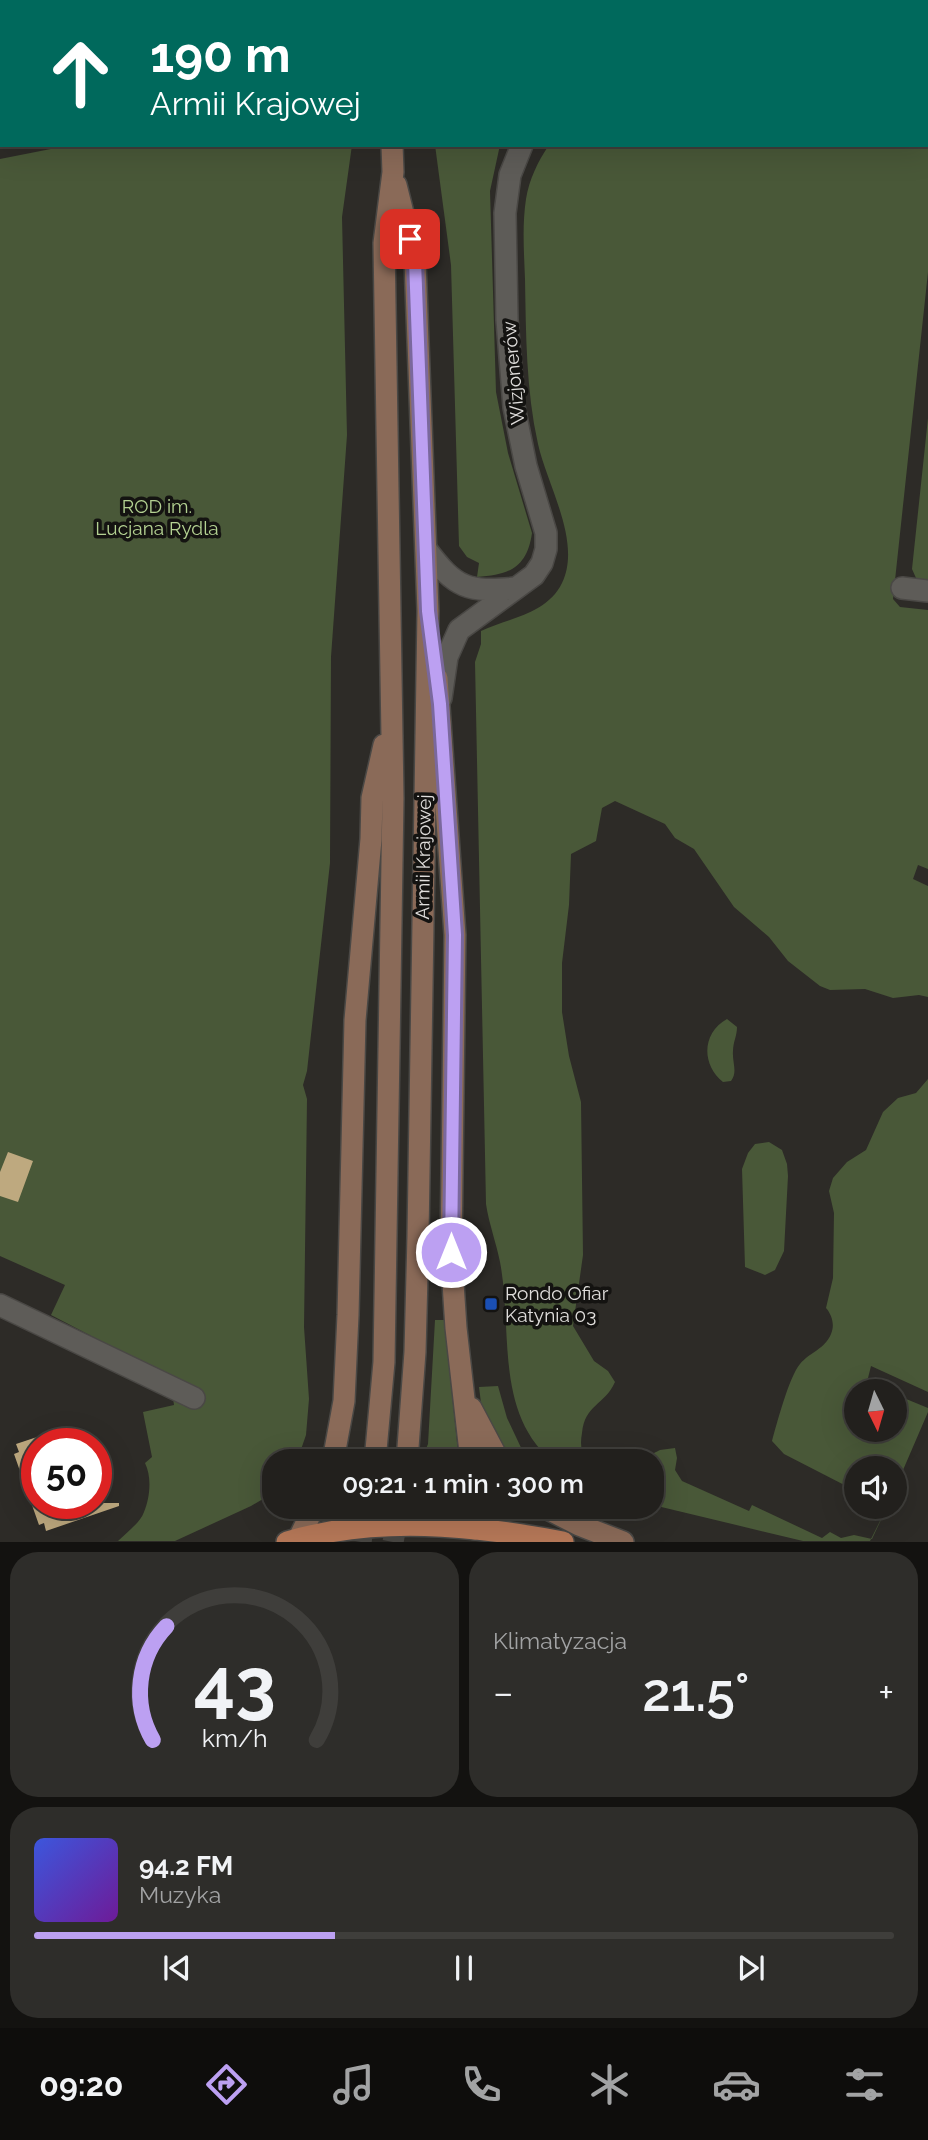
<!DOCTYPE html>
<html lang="pl">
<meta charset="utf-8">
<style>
:root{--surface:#22201d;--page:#2e2d2a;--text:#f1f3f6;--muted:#a2a3a4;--line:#3f3e3b;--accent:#bca0f2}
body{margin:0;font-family:Raleway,sans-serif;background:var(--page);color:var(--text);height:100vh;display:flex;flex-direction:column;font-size:26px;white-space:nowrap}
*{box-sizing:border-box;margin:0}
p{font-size:23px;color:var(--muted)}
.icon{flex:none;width:38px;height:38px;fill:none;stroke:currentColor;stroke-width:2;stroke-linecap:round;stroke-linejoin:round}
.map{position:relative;height:1542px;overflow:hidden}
.details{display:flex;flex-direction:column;gap:10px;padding:10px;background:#131210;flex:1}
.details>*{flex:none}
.top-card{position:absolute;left:0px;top:0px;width:929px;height:147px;box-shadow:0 7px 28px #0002,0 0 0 2px var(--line);background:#00695c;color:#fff;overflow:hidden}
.needle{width:46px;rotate:175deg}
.controls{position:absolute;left:844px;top:1379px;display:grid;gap:14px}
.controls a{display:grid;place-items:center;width:63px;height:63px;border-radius:50%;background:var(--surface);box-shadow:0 7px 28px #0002,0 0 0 2px var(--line);font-size:35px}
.speed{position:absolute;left:21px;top:1428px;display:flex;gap:14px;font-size:35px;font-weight:700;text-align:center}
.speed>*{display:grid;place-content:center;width:91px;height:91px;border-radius:50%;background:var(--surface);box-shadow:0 7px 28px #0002,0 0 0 2px var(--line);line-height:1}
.speed .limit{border:10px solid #d22;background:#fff;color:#111}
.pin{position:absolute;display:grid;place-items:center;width:60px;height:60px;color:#fff;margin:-30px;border-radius:14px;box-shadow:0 4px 10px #0006}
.me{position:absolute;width:77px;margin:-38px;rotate:0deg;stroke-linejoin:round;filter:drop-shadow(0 0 5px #0008)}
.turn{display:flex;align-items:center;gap:24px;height:147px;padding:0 35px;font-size:32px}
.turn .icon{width:91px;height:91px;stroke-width:2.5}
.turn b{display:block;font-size:49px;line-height:60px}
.big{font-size:52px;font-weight:600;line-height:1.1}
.details .card{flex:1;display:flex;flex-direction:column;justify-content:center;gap:10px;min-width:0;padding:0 24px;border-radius:28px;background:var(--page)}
.details .dial{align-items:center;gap:0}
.dial svg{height:182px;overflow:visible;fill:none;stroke:var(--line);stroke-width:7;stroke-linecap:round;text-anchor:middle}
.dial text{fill:var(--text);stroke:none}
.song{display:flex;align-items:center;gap:21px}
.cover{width:84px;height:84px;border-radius:10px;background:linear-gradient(135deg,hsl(230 70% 55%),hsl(280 70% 35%))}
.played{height:7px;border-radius:4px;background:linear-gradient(90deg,var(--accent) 35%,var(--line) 35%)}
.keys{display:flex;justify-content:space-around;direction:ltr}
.heat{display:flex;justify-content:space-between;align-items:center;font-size:38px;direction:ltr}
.details .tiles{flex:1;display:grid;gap:10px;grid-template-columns:1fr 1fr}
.card:last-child{grid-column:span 2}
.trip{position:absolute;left:262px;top:1449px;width:402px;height:70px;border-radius:28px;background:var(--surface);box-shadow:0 7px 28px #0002,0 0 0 2px var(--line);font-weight:600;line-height:70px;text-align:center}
.menu{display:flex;height:112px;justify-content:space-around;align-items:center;background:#0e0d0c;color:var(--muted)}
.menu .icon{width:49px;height:49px}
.menu .current{color:var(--accent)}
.menu b{font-size:32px;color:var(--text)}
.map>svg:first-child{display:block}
.green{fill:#495838}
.building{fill:#bea97f}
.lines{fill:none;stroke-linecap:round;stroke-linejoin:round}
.secondary-tunnel{stroke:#484642;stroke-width:21;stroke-dasharray:21 10;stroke-linecap:butt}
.street-casing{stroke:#4a4845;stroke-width:24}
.secondary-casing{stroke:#4a4845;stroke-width:24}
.primary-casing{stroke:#4a4845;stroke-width:24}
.street{stroke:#5e5c58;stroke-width:21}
.secondary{stroke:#8a6a58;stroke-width:21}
.primary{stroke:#b67858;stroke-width:21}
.rail{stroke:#8c8a87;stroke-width:5}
.route-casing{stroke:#7a689d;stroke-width:18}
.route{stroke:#bca0f2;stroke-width:12}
.transit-dot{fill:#1a4fb4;stroke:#141311;stroke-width:2.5}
.labels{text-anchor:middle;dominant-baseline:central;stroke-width:7;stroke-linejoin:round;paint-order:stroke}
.street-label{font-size:19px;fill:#e0dedc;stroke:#141311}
.park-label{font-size:19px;fill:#b4d292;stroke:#141311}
.poi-label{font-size:19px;fill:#e0dedc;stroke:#141311;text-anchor:start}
</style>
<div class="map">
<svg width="928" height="1542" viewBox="0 0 928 1542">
<rect width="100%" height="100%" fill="#2d2b27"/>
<path class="green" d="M0 0H163V2H2L0 57Z
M928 46V272L893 599 900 607 928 610V869L918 865 913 879 928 886V997L919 995 893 998 865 989 830 990 820 986 788 961 769 937 734 907 694 849 675 838 665 824 615 801 602 808 596 841 571 854 569 905 562 963V1012L569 1056 581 1102 583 1255 573 1326 594 1361 608 1371 615 1382C604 1406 585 1404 582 1433 580 1444 581 1451 586 1461H552C494 1411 513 1330 500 1262 496 1242 489 1224 486 1204L475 662 481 644V631C509 618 547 614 562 583 582 542 547 485 538 444 526 390 526 334 525 279 524 253 522 225 526 199 529 180 538 161 549 145H928Z
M71 145H352L342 217 347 435 331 657 330 863 307 1071 303 1085 307 1099 304 1327 309 1399 306 1435 297 1461H275V1492L251 1506 175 1541H118C126 1533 140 1523 144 1512 150 1498 152 1477 145 1463L152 1457 143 1412 174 1405 170 1377 51 1315 65 1285 0 1256V159Z
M435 145H500L490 191 496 392 508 453 532 533C527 568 509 575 477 577L479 563 467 557 459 546 451 265Z
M928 418V582L916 578 912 569Z
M727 1019 737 1027C737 1036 733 1042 733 1051 732 1062 738 1072 731 1081L723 1082C701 1064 702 1033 727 1019Z
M928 1079V1392L871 1366 867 1382 889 1391H856V1430H894V1394L928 1408V1412L894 1491V1468H856V1491L784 1454 772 1441C777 1423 789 1377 800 1364 810 1352 825 1349 831 1334 835 1325 832 1315 826 1308L833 1278 834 1213 829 1191 833 1178 847 1162 866 1150 883 1112 898 1098 916 1093Z
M769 1142 782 1150 787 1164 788 1176 784 1251 775 1270 765 1275 745 1267 742 1169 748 1153 755 1144Z
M435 1320H444L459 1461H421L428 1444Z
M498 1386 507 1418 524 1454 522 1461H508L482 1411 479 1387Z
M675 1448 677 1458 675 1470 682 1481 749 1511 752 1505 822 1538 830 1532 841 1538 854 1535 872 1539 887 1507 870 1541H803L653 1505V1490L660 1489 653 1475V1461H648L650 1455 660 1450Z
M337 1507H462L463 1510 459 1513 397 1510 337 1517 334 1514Z"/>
<path class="building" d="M8 1152 33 1161 18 1202 0 1196V1172Z
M37 1437V1503H119V1506L46 1531 44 1523 39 1525 14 1454 19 1452 16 1444Z"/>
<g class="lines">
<path class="secondary-tunnel" d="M361 1542 367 1507
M393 1542 400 1507"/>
<defs>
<path id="street" d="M426 549C455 588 468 593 516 588
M902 588 928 591
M441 698 447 657 459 630 534 575 542 563 546 549V533L526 466 514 407 507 320 505 213 510 175 522 145
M0 1305 194 1398"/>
<path id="secondary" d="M389 0V2
M396 185 415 261 428 611 418 1236 415 1352 407 1461
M437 678 455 935 451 1253 456 1328 471 1461
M471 1408 499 1461
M333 1461 344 1401 348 1315 355 1020 371 839 372 798 384 745
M375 1461 384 1362 393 798 384 243 393 172 392 145
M474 1507 475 1529
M544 1507 579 1525 623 1542
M299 1538 314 1507"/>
<path id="primary" d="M287 1542C378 1515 472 1525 563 1542"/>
</defs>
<use href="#street" class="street-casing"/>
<use href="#secondary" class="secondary-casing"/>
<use href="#primary" class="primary-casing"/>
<use href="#street" class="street"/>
<use href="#secondary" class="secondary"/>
<use href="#primary" class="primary"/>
<path class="rail" d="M366 2 376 0
M634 2 644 0
M0 66H2
M0 122H2"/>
</g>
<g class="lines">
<defs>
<path id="route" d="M410 239 415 261 428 611 440 704 455 935 451 1252"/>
</defs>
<use href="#route" class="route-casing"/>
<use href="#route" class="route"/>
</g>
<rect class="transit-dot" x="484" y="1297" width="14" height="14" rx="3.5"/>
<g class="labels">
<g class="street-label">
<text transform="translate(513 373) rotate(-95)">Wizjonerów</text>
<text transform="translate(423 857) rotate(-89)">Armii Krajowej</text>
</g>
<g class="park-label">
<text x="157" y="506">ROD im.<tspan x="157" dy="22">Lucjana Rydla</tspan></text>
</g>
<g class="poi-label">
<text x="505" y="1293">Rondo Ofiar<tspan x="505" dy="22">Katynia 03</tspan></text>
</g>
</g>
</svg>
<div class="controls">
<a><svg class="needle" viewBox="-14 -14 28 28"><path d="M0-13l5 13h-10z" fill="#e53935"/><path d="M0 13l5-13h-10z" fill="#a2a3a4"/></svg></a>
<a><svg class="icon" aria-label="sound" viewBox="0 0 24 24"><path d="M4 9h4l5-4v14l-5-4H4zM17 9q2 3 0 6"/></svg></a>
</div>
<div class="speed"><div class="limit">50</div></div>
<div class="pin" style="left:410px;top:239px;background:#d93025"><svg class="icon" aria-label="arrive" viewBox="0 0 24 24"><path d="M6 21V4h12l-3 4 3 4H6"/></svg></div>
<svg class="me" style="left:451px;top:1252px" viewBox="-20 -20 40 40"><circle r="17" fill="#bca0f2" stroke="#fff" stroke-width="3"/><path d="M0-11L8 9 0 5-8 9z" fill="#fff"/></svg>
<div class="trip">09:21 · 1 min · 300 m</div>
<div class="top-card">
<div class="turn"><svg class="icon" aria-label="ahead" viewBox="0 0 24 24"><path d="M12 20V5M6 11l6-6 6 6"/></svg><div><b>190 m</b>Armii Krajowej</div></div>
</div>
</div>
<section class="details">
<div class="tiles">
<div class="card dial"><svg viewBox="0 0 100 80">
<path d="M14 69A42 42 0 1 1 86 69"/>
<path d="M14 69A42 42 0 0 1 20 19" stroke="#bca0f2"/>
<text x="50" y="56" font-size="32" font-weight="700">43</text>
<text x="50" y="72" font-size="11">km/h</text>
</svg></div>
<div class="card"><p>Klimatyzacja</p>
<div class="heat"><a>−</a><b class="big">21.5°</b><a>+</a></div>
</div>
<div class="card">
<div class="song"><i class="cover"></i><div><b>94.2 FM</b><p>Muzyka</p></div></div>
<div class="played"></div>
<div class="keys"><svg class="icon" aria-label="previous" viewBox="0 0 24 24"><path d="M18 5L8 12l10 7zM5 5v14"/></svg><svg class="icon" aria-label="pause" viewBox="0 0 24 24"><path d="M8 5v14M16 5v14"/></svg><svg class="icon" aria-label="next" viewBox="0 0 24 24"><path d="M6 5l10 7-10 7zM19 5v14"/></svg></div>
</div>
</div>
</section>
<nav class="menu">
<b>09:20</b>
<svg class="icon current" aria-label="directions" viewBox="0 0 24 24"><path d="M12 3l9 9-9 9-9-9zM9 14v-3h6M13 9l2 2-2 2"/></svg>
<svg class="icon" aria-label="music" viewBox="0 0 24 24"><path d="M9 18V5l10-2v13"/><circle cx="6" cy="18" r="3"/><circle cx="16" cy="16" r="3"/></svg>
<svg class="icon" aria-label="phone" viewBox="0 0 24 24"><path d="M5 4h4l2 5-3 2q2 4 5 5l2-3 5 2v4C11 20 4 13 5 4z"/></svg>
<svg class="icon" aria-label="climate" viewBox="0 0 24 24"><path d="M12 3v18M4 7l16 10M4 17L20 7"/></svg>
<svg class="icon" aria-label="car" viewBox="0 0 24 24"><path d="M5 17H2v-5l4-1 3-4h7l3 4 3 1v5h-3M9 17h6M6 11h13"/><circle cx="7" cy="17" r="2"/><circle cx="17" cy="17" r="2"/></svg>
<svg class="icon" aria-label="filters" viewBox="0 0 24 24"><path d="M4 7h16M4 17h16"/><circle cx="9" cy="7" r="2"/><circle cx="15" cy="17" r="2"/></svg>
</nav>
